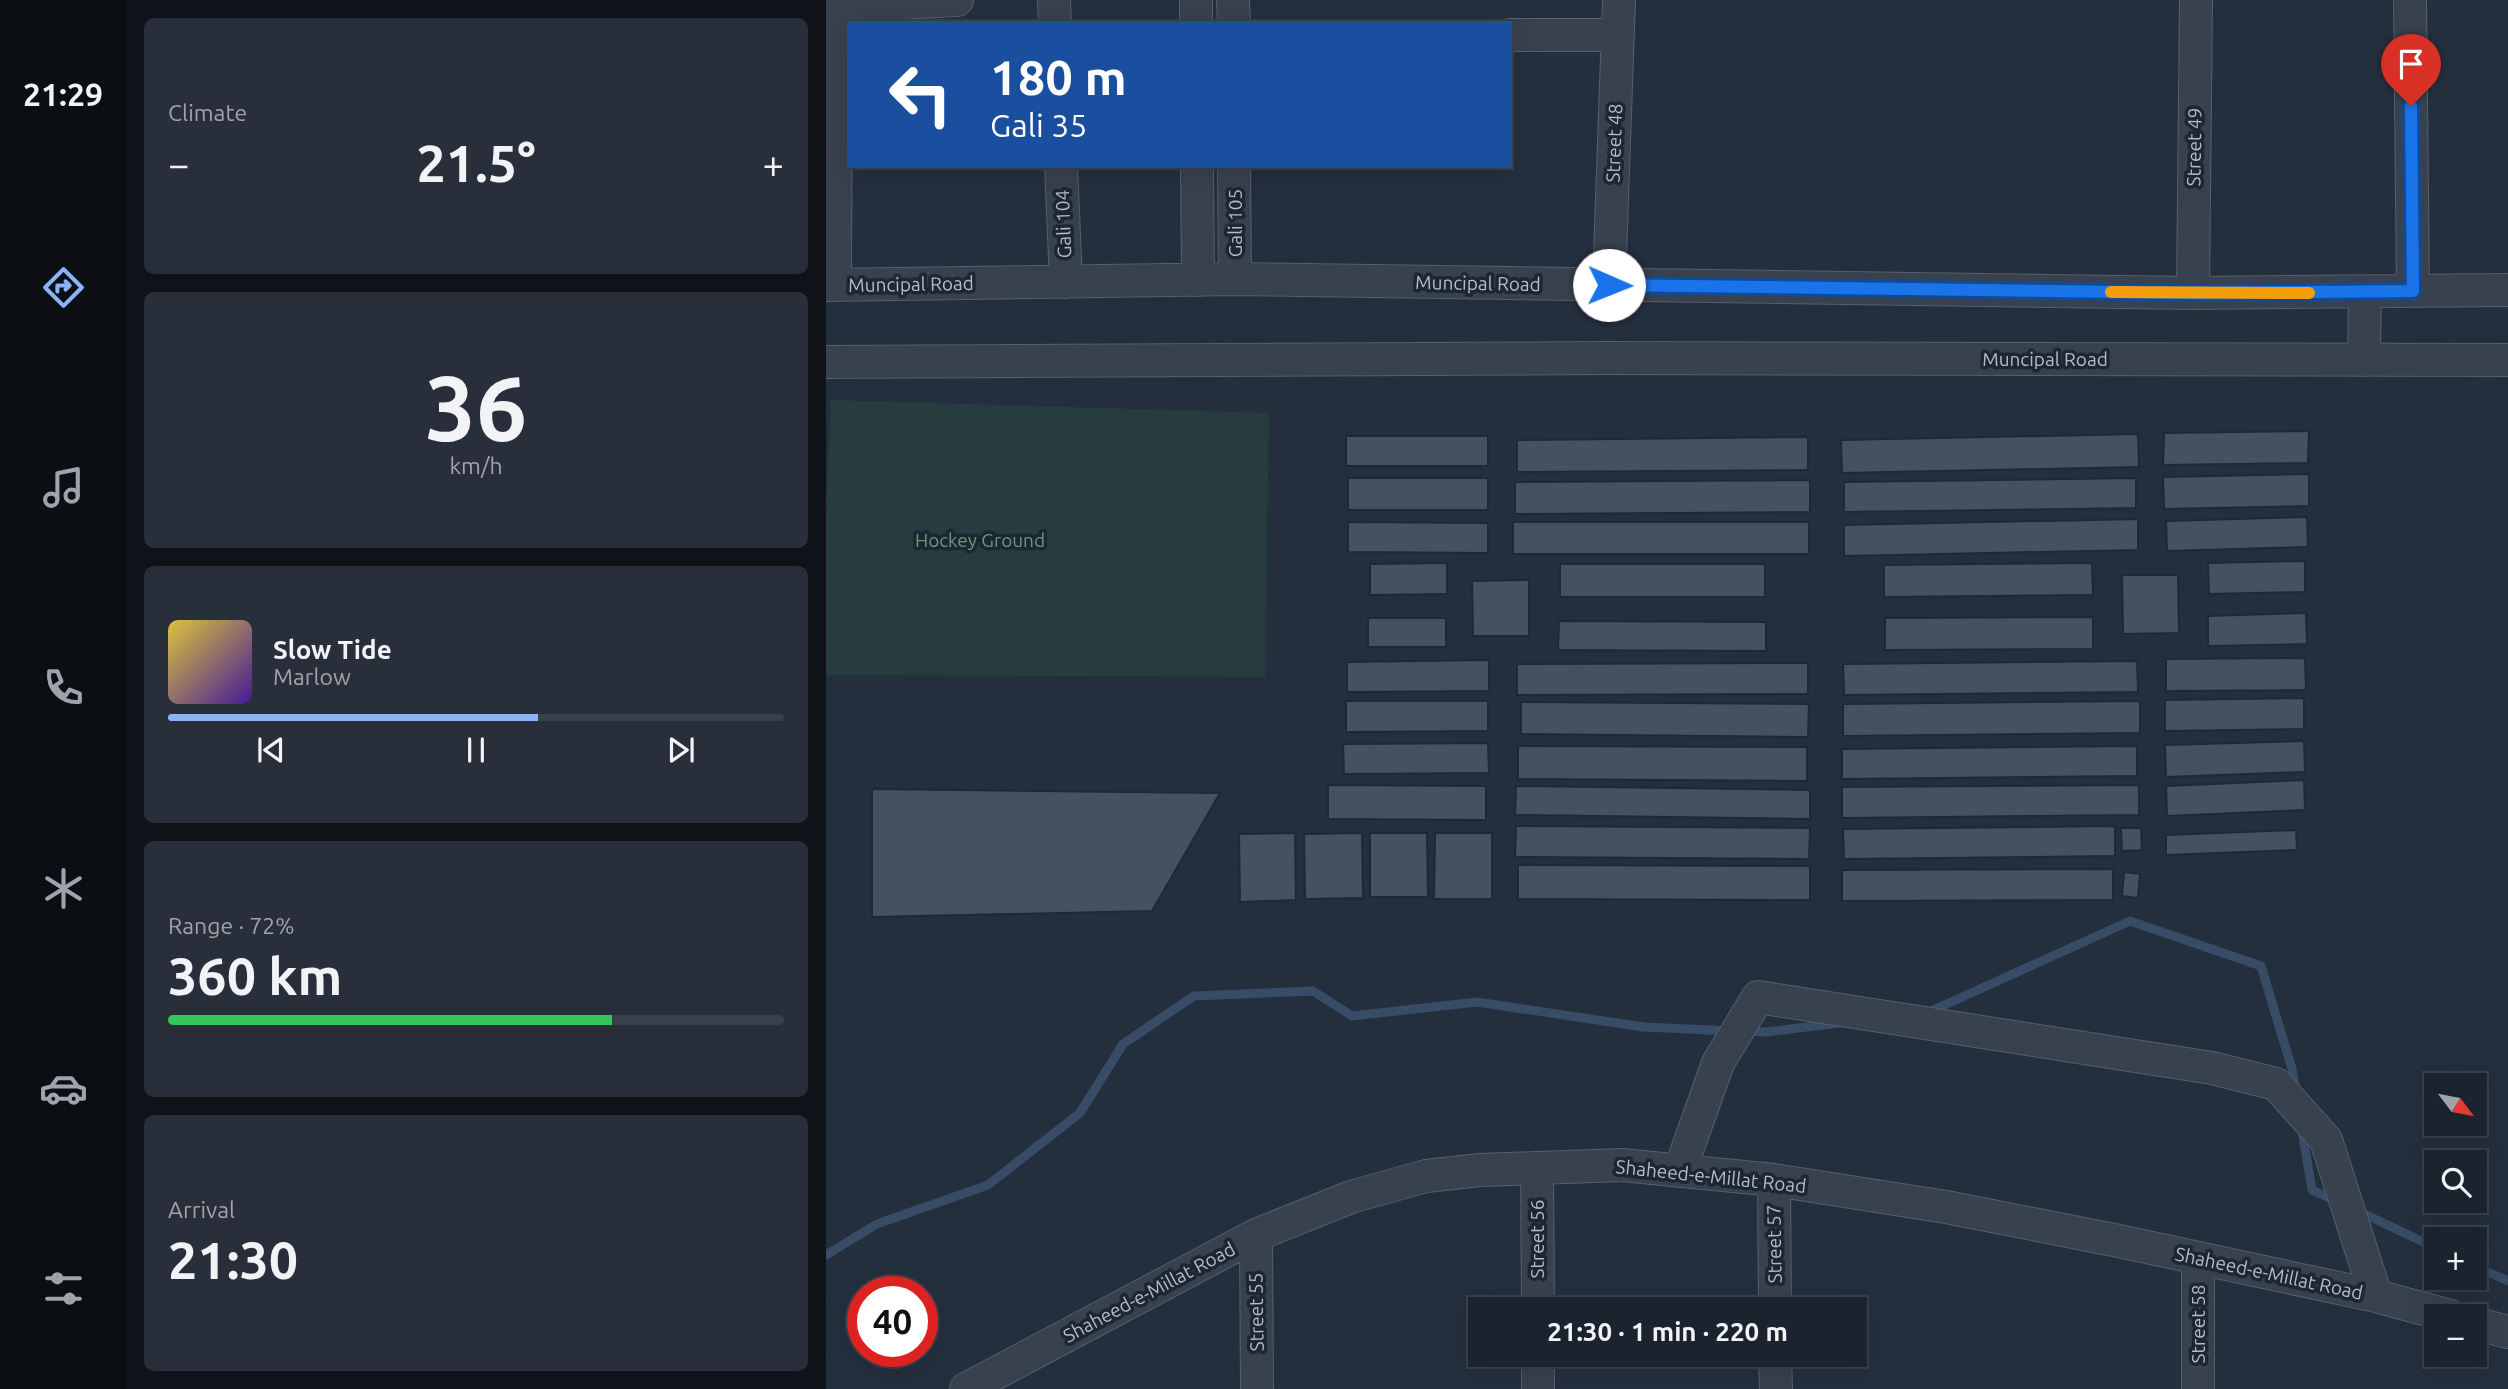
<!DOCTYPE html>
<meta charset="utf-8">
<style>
:root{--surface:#1b232e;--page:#282f3a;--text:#f1f3f6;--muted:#a0a4aa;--line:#39404a;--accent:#8ab4f8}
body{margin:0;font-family:Ubuntu,sans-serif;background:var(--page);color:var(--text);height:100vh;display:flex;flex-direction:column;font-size:26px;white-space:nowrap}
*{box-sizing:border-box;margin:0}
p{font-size:23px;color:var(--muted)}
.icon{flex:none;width:38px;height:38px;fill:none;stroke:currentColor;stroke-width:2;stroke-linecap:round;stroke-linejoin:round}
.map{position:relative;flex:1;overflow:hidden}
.sheet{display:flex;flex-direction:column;gap:18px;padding:18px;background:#0f1319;width:700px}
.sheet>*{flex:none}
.top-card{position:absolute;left:21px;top:21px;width:665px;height:147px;border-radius:0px;box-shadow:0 7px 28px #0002,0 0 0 2px var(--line);background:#1a4fa0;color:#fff;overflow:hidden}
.needle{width:46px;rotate:122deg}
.buttons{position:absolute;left:1598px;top:1073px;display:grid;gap:14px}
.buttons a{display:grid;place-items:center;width:63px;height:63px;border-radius:0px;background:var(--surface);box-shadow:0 7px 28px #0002,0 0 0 2px var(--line);font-size:35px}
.speed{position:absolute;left:21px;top:1276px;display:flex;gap:14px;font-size:35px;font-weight:700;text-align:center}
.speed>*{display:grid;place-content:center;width:91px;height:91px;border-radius:50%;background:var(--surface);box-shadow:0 7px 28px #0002,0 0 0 2px var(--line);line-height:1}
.speed .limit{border:10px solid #d22;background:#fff;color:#111}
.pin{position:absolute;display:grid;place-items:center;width:60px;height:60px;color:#fff;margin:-72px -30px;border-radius:50% 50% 50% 0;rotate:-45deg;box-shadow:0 0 7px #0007}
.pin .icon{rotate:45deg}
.me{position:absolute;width:77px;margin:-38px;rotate:91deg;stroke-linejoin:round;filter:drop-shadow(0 0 5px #0008)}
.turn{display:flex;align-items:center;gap:24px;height:147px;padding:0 28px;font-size:32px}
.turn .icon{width:91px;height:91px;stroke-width:2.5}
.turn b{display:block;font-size:49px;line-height:60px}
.big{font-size:52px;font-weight:700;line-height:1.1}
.sheet .card{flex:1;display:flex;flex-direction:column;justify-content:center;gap:10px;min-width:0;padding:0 24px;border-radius:10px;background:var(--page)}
.sheet .dial{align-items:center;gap:0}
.dial b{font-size:91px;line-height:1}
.song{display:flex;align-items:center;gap:21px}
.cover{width:84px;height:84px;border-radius:10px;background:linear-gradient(135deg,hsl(50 70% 55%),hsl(260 70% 35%))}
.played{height:7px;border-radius:4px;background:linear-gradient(90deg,var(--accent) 60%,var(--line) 60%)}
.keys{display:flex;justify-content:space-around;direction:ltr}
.heat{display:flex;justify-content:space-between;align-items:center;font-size:38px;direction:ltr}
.charge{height:10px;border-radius:5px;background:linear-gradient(90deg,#34c759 72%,var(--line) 0)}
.trip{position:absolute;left:642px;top:1297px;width:399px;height:70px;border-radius:0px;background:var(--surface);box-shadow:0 7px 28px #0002,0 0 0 2px var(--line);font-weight:700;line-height:70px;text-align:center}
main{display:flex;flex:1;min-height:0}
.tabs{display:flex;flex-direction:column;width:126px;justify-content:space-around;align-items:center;background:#0b0e12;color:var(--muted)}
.tabs .icon{width:49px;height:49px}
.tabs .current{color:var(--accent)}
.tabs b{font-size:32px;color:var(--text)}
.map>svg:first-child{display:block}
.green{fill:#263c3f}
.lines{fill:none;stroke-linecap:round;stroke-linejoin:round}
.stream{stroke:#394c67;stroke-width:9}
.building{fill:#455162;stroke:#1f2835;stroke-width:2}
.minor-casing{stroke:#565f6c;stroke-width:34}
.minor{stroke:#38414e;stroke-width:32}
.route-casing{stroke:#114b97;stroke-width:18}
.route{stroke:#1a73e8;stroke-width:12}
.slow{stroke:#f59e0b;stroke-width:12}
.labels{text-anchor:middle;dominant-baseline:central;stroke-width:7;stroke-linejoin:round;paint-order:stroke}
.street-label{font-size:19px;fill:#b4bcc9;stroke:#1d2633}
.park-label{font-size:19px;fill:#6b9a76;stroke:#1d2633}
</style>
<main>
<nav class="tabs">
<b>21:29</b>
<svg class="icon current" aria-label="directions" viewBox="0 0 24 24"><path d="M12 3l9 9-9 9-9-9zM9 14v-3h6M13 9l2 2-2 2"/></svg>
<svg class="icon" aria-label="music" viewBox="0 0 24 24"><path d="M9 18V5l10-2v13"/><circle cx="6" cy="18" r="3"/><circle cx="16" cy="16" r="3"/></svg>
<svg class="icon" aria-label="phone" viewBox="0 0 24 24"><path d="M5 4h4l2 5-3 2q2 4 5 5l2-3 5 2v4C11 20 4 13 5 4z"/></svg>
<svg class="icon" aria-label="climate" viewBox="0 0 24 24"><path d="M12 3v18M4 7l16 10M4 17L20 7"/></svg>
<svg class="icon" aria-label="car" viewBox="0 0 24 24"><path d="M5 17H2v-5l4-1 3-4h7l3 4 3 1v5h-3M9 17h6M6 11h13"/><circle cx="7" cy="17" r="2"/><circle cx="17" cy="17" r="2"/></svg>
<svg class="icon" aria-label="filters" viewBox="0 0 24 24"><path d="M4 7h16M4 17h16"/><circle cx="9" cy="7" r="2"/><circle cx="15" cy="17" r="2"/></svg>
</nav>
<section class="sheet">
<div class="card"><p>Climate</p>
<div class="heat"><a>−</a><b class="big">21.5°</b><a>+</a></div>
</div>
<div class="card dial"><b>36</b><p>km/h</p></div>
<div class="card">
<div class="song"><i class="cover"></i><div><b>Slow Tide</b><p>Marlow</p></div></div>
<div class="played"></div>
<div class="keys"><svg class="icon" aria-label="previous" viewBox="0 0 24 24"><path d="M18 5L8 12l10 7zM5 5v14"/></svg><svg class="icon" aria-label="pause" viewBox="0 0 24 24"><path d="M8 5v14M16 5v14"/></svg><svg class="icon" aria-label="next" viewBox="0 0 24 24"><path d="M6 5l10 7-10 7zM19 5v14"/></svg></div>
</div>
<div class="card"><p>Range · 72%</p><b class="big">360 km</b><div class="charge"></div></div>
<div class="card"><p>Arrival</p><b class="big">21:30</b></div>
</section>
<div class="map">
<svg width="1682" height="1389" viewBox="0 0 1682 1389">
<rect width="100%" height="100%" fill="#242f3e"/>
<path class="green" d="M5 400 443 413 439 677 0 675V511Z"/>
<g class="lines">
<path class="stream" d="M1103 1012 1304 921 1435 966 1466 1069 1470 1092
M919 1031 940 1032 1013 1023
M1476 1130 1486 1190 1510 1201
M1532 1211 1610 1248
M0 1255 51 1224 162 1185 254 1113 297 1044 368 996 487 991 526 1016 651 1002 818 1027 905 1031
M1648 1266 1682 1281"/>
</g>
<path class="building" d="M1483 431 1482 463 1337 465 1338 433Z
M1312 434 1313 467 1016 473 1015 440Z
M520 436H662V466H520Z
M982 437V470L691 472V440Z
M1483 474V506L1338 509 1337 477Z
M522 478H662V510H522Z
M1310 478V508L1018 512V482Z
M984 480V512L689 514V482Z
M1481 517 1482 547 1341 551 1340 521Z
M1312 519V550L1018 556V525Z
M522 522 662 523V553L522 552Z
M687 522H983V554H687Z
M1479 561V592L1383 594 1382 563Z
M621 563V594L544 595V564Z
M1266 563 1267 595 1058 597V565Z
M734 564H939V597H734Z
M1296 575H1352L1353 633 1297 634Z
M703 580V636H647L646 581Z
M1480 613 1481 644 1382 646V616Z
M1267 617V649L1059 650V618Z
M542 618H620V647H542Z
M733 621 940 622V651L732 650Z
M1479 658 1480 690 1340 691V659Z
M663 660V691L521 692V662Z
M1311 661 1312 692 1018 695 1017 664Z
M982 663V694L691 695V664Z
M1478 698V729L1339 731V700Z
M520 701H662V731L520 732Z
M1314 701V733L1017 736V704Z
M695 702 983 704 982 737 695 734Z
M1478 741 1479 772 1340 777 1339 745Z
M662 743 663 773 518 774 517 744Z
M692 746 981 747V781L692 779Z
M1311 746V776L1016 779V749Z
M1478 780 1479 810 1341 816 1340 786Z
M502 785 660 786V820L502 819Z
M1313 785V815L1016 818V787Z
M690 786 984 790V819L689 815Z
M46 789 394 793 326 911 46 917Z
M690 826 984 828 983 859 689 857Z
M1289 826V856L1018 859 1017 829Z
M1295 828H1315L1316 850 1296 851Z
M1470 830 1471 850 1340 855V835Z
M469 833 470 900 414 902 413 834Z
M536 833 537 898 479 899 478 834Z
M544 833H601L602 897H544Z
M609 833H666V899H608Z
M692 865 984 866V900L692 899Z
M1287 869V900L1016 901V870Z
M1298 872 1314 874 1312 898 1296 896Z"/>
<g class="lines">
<defs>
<path id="minor" d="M228 0 229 23
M370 0V23
M407 0 408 23
M1584 0 1587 291
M0 7 131 0
M684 35H792
M235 166 240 282
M371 166 372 280
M408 166 409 279
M0 285 409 279 1367 293 1682 290
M9 285 10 7
M783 285 793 0
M1367 293 1370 0
M1538 360 1539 292
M0 362 781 358 1682 360
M711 1168 712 1309
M854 1170 892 1063 932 997 1386 1068 1450 1084 1500 1140 1550 1296
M948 1180 949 1309
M430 1235 431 1389
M1648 1323 1682 1332
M712 1354V1389
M949 1354 950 1389
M140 1389 430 1235 525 1197 600 1176 654 1170 796 1165 948 1180 1120 1207 1288 1240 1550 1296 1624 1316
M1372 1389V1258"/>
</defs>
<use href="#minor" class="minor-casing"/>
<use href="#minor" class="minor"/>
</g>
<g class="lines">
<defs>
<path id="route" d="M783 285 1367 293 1587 291 1585 106"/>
</defs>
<use href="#route" class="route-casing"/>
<use href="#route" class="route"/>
<path class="slow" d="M1285 292 1483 293"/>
</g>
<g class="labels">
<g class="street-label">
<text transform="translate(788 143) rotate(-88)">Street 48</text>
<text transform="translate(1368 147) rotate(-89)">Street 49</text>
<text transform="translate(409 223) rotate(-90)">Gali 105</text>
<text transform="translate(237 224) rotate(-92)">Gali 104</text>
<text transform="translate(652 283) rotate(1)">Muncipal Road</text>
<text transform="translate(85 284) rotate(-1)">Muncipal Road</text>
<text x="1219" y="359">Muncipal Road</text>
<text transform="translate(885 1176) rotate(6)">Shaheed-e-Millat Road</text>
<text transform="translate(711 1239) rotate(-90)">Street 56</text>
<text transform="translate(948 1244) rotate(-91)">Street 57</text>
<text transform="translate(1443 1273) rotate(12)">Shaheed-e-Millat Road</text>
<text transform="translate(323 1292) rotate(-28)">Shaheed-e-Millat Road</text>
<text transform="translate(430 1312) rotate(-91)">Street 55</text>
<text transform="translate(1372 1324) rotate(-90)">Street 58</text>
</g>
<g class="park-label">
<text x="154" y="540">Hockey Ground</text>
</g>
</g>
</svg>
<div class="buttons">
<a><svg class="needle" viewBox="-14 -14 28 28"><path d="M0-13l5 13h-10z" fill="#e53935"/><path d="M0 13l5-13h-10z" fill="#a0a4aa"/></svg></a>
<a><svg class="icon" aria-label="search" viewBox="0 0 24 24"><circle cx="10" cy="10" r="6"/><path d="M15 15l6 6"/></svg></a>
<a>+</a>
<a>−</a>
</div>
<div class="speed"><div class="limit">40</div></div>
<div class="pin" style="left:1585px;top:106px;background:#d93025"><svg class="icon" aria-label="arrive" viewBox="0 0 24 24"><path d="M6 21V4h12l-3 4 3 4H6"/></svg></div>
<svg class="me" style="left:783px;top:285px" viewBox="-20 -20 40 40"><circle r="19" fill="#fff"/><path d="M0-13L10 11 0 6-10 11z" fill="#1a73e8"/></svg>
<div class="trip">21:30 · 1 min · 220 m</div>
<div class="top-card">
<div class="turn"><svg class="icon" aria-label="left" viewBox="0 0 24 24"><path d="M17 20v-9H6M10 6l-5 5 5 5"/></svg><div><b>180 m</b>Gali 35</div></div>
</div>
</div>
</main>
